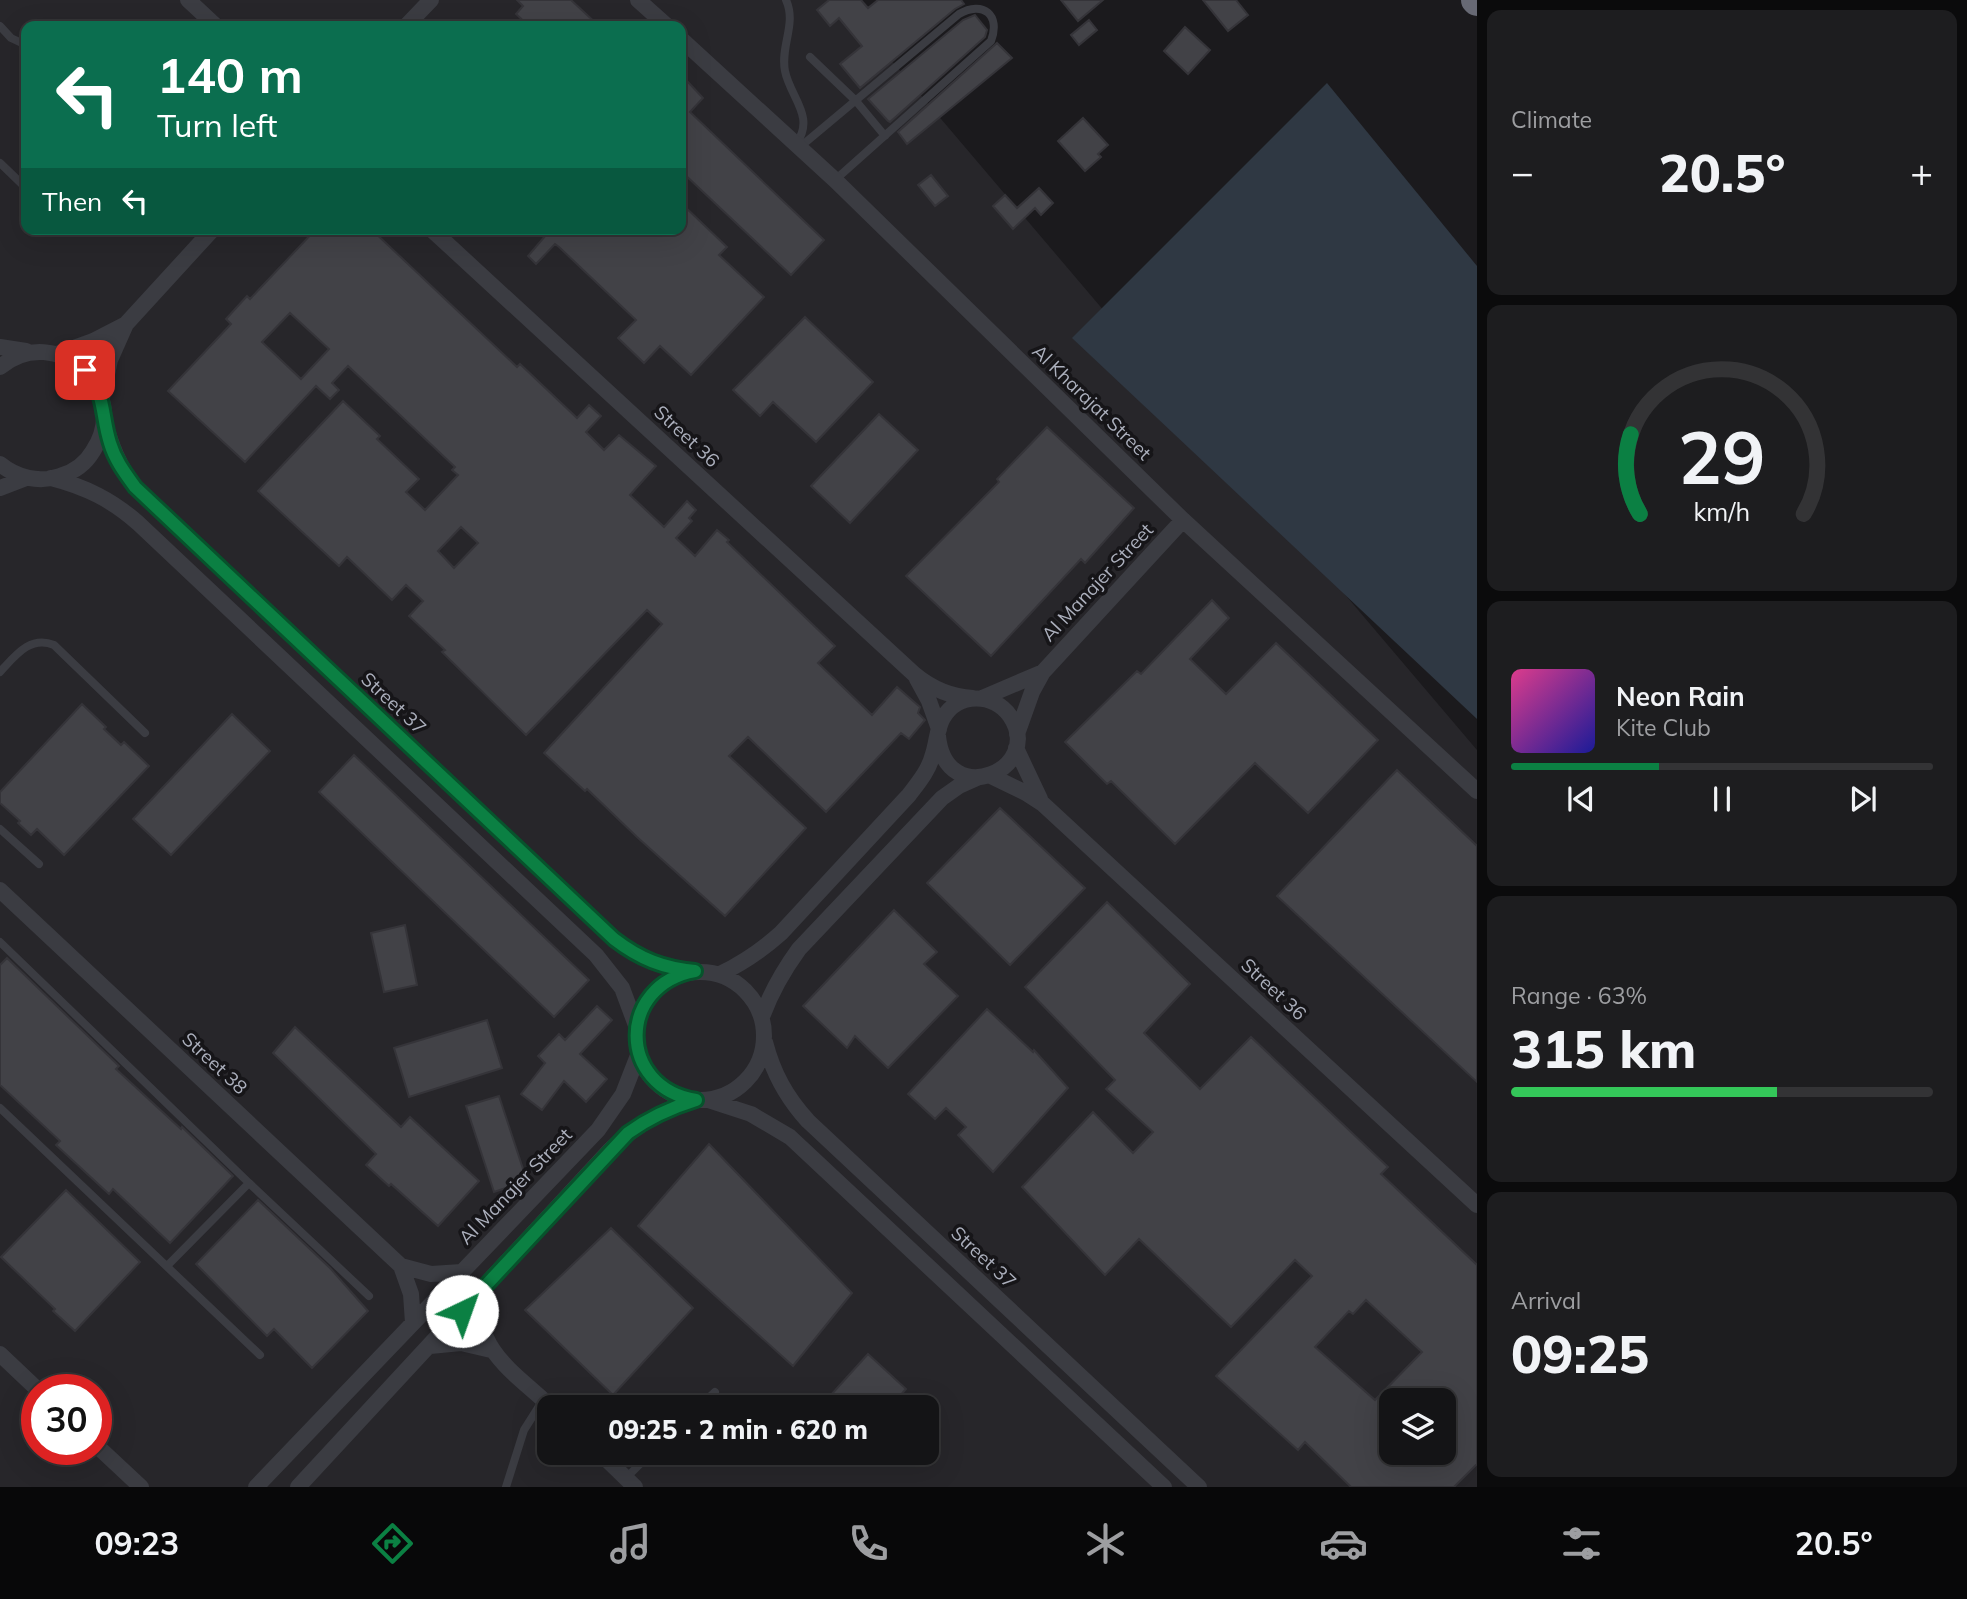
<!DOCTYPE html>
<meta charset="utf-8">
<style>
:root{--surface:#141416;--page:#1d1d1f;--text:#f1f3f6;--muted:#9d9ea1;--line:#333335;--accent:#0b8043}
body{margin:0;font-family:Mulish,sans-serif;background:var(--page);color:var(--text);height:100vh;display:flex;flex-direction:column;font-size:26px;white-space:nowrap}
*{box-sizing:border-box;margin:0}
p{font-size:23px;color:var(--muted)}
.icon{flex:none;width:38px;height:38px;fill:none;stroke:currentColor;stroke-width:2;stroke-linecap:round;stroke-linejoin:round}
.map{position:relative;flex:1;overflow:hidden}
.sheet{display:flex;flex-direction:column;gap:10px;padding:10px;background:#0b0b0c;width:490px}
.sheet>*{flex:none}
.top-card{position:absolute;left:21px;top:21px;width:665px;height:214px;border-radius:14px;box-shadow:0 7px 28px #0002,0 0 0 2px var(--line);background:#0b6e4f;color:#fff;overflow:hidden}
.tools{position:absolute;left:1379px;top:1388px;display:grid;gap:14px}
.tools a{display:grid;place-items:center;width:77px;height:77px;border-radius:14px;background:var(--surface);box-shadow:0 7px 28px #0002,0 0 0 2px var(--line);font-size:35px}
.speed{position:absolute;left:21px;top:1374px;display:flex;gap:14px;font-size:35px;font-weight:700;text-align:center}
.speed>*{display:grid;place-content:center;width:91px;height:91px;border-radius:50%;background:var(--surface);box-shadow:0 7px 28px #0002,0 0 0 2px var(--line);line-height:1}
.speed .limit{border:10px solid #d22;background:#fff;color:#111}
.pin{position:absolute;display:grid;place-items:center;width:60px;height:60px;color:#fff;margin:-30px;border-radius:14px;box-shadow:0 4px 10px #0006}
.me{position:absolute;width:77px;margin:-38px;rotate:42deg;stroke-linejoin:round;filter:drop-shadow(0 0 5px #0008)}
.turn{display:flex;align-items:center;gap:24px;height:147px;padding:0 21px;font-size:32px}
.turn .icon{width:91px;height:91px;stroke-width:2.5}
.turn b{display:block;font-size:49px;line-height:60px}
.then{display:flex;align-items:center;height:66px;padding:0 21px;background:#0003;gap:14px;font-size:26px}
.big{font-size:52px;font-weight:800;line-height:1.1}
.sheet .widget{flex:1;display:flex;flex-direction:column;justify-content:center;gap:10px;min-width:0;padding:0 24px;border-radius:14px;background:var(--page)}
.sheet .dial{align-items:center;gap:0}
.dial svg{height:182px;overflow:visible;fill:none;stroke:var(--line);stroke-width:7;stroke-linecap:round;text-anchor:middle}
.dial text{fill:var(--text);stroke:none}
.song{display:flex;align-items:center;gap:21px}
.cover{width:84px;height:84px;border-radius:10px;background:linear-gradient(135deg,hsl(330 70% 55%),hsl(240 70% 35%))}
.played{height:7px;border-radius:4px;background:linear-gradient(90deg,var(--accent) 35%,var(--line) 35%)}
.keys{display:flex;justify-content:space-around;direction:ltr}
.heat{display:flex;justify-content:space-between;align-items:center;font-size:38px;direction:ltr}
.charge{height:10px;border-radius:5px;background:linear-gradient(90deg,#34c759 63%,var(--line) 0)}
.trip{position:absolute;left:537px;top:1395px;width:402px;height:70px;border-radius:14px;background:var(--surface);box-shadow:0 7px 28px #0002,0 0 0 2px var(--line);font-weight:800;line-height:70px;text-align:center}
.dock{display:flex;height:112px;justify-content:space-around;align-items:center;background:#080809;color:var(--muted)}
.dock .icon{width:49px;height:49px}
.dock .current{color:var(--accent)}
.dock b{font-size:32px;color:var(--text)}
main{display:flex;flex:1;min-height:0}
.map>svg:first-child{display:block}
.built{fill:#27262a;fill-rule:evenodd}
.water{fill:#2f3843}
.building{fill:#424247;stroke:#353439;stroke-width:2;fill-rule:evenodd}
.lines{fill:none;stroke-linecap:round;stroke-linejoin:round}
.lane{stroke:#3b3c42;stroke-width:8}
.street{stroke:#3b3c42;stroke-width:16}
.highway{stroke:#676974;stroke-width:30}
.route-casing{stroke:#07532c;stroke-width:18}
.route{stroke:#0b8043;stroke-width:12}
.labels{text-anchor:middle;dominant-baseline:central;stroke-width:7;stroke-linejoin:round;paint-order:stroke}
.street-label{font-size:19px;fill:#acb0bd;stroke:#161518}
</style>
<main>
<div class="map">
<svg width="1477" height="1487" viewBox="0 0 1477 1487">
<rect width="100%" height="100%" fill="#1b1a1d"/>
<path class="built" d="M0 0H840L1477 750V1487H0ZM26 26H681V229H26ZM37 1390H96V1449H37ZM1391 1400H1444V1452H1391ZM550 1407H928V1452H550Z"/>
<path class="water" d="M1327 83 1477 266V719L1072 338Z"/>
<path class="building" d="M517 0H571L599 26H529L516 14 523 6Z
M829 0H861L868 8 878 0H961L964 4 955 9 860 88 840 64 862 46 839 18 830 26 817 10Z
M1061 0H1103L1078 21Z
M1203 0H1236L1248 15 1228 31Z
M975 15 987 30 985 37 890 122 888 121 868 99 963 20Z
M1089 20 1097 30 1079 45 1071 35Z
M1185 27 1210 50 1188 74 1164 51Z
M997 43 1012 58 907 144 898 132Z
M688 82 703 98 690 112 824 240 791 275 681 171V90Z
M1083 118 1108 145 1098 154 1101 157 1085 171 1058 141Z
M931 175 948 196 935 206 918 185Z
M1039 188 1053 203 1041 215 1035 208 1013 229 993 206 1005 195 1017 208Z
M681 203 727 247 719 255 764 297 691 375 660 346 644 363 618 338 636 320 559 247 555 244 536 264 528 256 546 235 540 229H681Z
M316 229H371L517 367 520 364 577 418 589 405 601 416 586 432 604 450 619 435 656 466 630 495 664 527 687 501 696 510 689 518 692 521 676 538 695 556 717 530 729 540 727 542 835 646 818 663 872 715 897 687 920 707 918 713 925 720 909 739 901 733 826 812 748 737 729 756 806 828 725 916 637 837 587 789 585 791 544 753 662 624 647 610 526 735 442 652 445 650 409 616 423 601 406 585 392 600 347 557 339 566 258 491 343 401 380 436 377 439 419 479 406 492 425 510 458 475 452 470 455 467 348 366 332 383 339 390 330 399 316 386 245 462 168 391 231 324 226 319 247 296 250 299ZM290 313 329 349 301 379 262 342ZM461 527 478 543 454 568 438 551Z
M805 317 873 382 816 442 773 402 760 416 733 390Z
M879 414 918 450 850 523 811 486Z
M1047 427 1134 508 1085 563 1081 559 991 656 906 576 999 482 997 479Z
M1212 600 1229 618 1190 659 1226 694 1276 643 1378 740 1308 813 1255 763 1175 844 1111 781 1107 784 1065 742 1137 671 1141 674Z
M82 704 106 727 104 729 121 745 124 742 149 766 64 855 37 829 31 835 18 823 20 821 0 803V792Z
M232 714 270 751 171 855 133 819Z
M354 755 589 980 554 1017 319 792Z
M1397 770 1477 846V1082L1277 896Z
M1000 808 1085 888 1010 965 927 883Z
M1107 902 1190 984 1144 1033 1200 1089 1251 1037 1388 1167 1381 1174 1477 1265V1464L1454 1487H1351L1305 1442 1298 1450 1216 1376 1312 1276 1295 1260 1231 1327 1139 1239 1105 1275 1022 1187 1093 1112 1133 1153 1153 1132 1106 1089 1115 1080 1025 987ZM1366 1300 1422 1352 1375 1400 1315 1347 1349 1311 1353 1314ZM1391 1400H1444V1452H1391Z
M894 910 937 952 924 964 958 996 888 1068 855 1036 847 1048 803 1006Z
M405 925 417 985 384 992 371 933Z
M7 958 119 1066 116 1069 181 1129 182 1127 233 1176 170 1243 113 1189 109 1194 56 1145 60 1141 0 1085V965Z
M597 1006 612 1020 580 1054 607 1079 586 1102 564 1081 542 1110 521 1094 545 1063 538 1056 559 1034 565 1040Z
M987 1009 1033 1052 1034 1050 1068 1088 993 1172 958 1135 966 1127 946 1108 935 1119 908 1094Z
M487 1020 502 1068 409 1097 394 1048Z
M295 1027 401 1127 410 1117 479 1181 438 1226 391 1184 389 1186 366 1165 376 1154 273 1053Z
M499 1096 527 1181 494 1192 466 1106Z
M709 1144 852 1293 793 1366 638 1226Z
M66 1190 140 1262 75 1331 53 1311 55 1309 1 1257Z
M258 1200 330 1268 368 1311 312 1368 274 1329 267 1336 196 1264Z
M611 1228 693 1308 613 1395 525 1310Z
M868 1354 906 1389 890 1407H820Z"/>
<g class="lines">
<path class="lane" d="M786 0C797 24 780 46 785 71 790 97 816 117 796 144
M0 26 11 38 26 45
M810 57 856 101 885 136
M800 147 959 14C983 0 1001 15 991 41L835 180
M0 163 26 188
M0 672C15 656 30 635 54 645L145 733
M0 829 39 864
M0 942 249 1183 167 1266
M0 1108 260 1355
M249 1183 369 1296
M699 1407 715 1392
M626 1478 652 1452
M506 1487 524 1430 543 1400"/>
<path class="street" d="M188 0 216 26
M638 0 667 26
M406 26 431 0
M681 39 835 180 1183 520 1477 791
M431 229 914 674C932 689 950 697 973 698
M0 347 26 351
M57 354 93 341 126 324
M0 367C56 321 133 390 93 451 86 463 74 472 60 476 39 483 17 478 0 464
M102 398 110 360 126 324 213 229
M104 420C111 445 119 466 135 487L614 939C640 959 663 968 695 971
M51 478C86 487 112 500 138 523L596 955 622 988 637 1028
M0 488 26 478
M917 679 929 701 939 729
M982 698 1043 672
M1017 734 1032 692 1043 672 1183 520
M1016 748 1040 799
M991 776 1026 793 1043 804 1477 1205
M0 890 401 1266 411 1294 413 1323
M636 1036a64 64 0 1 1 128 0a64 64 0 1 1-128 0Z
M720 974C743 963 762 950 781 933L909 795C919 782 929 770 933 754 937 742 937 728 943 718 958 692 994 693 1010 716 1046 769 946 812 938 736
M762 1017C771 992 783 971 799 949L942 798 959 786 977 778
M765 1042C773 1073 786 1097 808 1121L1199 1487
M708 1100 751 1114 790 1137 1164 1487
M401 1266 431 1274 462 1272
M478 1294C477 1353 512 1370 551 1407
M430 1346 461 1343 491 1350
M0 1354 38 1390
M96 1445 141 1487
M599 1452 635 1487
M256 1487 598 1130 623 1094 639 1053
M298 1487 610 1150C636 1125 661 1110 696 1100"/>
<path class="highway" d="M1476 0 1477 1"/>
</g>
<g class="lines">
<defs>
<path id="route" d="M85 370C106 394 101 415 110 443 115 460 125 473 135 487L614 939C640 959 663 968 695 971 617 985 617 1087 696 1100 670 1108 650 1117 628 1133L462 1311"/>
</defs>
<use href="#route" class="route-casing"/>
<use href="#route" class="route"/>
</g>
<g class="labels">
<g class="street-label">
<text transform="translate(1092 402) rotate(44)">Al Kharajat Street</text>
<text transform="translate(687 436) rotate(43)">Street 36</text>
<text transform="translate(1097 582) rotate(-47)">Al Manajer Street</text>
<text transform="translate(394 703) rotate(43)">Street 37</text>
<text transform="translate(1274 989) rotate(43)">Street 36</text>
<text transform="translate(215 1063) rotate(43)">Street 38</text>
<text transform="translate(515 1186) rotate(-46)">Al Manajer Street</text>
<text transform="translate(984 1257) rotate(43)">Street 37</text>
</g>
</g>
</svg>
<div class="tools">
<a><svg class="icon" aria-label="layers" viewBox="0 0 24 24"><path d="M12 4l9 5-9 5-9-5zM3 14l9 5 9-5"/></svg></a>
</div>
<div class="speed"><div class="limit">30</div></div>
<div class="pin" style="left:85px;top:370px;background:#d93025"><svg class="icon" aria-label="arrive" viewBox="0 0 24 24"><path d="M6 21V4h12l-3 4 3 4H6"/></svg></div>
<svg class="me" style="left:462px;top:1311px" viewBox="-20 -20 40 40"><circle r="19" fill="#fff"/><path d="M0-13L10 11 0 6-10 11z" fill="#0b8043"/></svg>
<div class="trip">09:25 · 2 min · 620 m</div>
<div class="top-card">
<div class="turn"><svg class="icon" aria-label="left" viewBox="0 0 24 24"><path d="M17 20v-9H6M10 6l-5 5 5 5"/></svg><div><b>140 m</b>Turn left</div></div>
<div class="then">Then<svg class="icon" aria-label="left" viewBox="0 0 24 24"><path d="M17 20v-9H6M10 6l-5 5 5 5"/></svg></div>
</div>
</div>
<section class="sheet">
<div class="widget"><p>Climate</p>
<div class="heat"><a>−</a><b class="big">20.5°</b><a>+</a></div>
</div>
<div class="widget dial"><svg viewBox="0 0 100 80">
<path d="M14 69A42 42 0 1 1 86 69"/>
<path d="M14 69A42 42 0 0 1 10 34" stroke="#0b8043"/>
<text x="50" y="56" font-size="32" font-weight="700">29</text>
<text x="50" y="72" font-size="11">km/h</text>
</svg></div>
<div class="widget">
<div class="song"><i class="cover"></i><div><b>Neon Rain</b><p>Kite Club</p></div></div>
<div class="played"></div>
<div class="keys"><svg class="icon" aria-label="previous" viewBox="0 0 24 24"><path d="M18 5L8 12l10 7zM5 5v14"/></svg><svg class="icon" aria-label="pause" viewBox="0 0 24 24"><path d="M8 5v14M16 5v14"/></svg><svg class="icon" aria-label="next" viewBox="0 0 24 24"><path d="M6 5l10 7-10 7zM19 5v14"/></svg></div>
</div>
<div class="widget"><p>Range · 63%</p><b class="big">315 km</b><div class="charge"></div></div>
<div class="widget"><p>Arrival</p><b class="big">09:25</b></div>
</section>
</main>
<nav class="dock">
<b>09:23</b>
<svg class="icon current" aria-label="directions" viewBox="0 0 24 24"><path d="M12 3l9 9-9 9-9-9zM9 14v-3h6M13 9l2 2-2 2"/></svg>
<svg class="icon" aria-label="music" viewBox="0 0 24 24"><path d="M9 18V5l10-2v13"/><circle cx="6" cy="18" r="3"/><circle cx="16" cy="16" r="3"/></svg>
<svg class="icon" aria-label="phone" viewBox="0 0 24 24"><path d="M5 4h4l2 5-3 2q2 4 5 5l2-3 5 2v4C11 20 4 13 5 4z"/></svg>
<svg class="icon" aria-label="climate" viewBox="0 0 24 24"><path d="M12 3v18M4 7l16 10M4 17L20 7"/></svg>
<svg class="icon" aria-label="car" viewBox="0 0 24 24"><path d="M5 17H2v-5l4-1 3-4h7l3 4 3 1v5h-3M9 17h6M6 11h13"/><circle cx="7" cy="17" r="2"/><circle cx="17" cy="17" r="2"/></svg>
<svg class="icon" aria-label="filters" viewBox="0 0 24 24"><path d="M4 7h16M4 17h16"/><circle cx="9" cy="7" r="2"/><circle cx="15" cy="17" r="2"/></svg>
<b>20.5°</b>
</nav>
